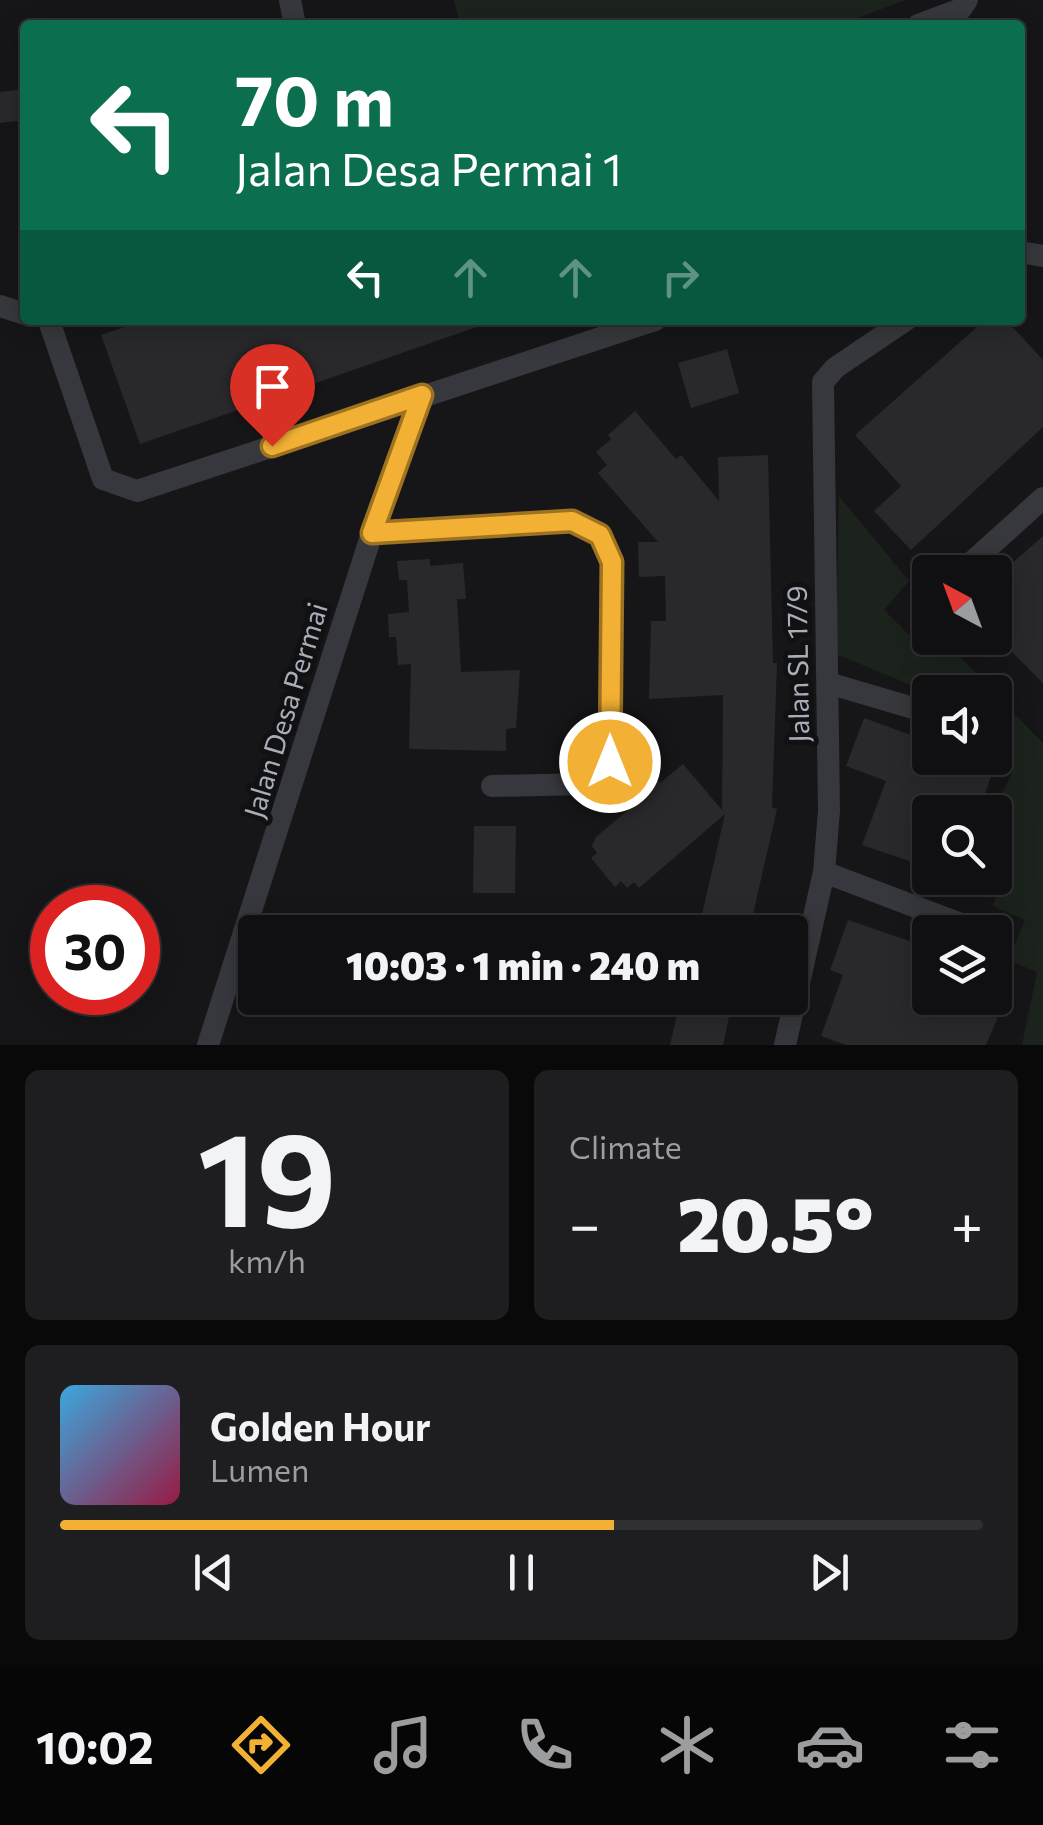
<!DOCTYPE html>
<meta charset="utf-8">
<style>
:root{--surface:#101012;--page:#1e1e20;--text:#f1f3f6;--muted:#9c9d9f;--line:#303032;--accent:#f2b134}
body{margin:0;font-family:Commissioner,sans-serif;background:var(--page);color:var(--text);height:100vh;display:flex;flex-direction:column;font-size:38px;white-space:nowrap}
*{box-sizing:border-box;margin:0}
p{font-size:32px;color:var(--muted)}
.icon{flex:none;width:55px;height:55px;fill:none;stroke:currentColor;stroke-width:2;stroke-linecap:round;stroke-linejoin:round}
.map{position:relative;height:1045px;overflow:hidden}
.sheet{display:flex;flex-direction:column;gap:25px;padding:25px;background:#09090a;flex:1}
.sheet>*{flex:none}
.guide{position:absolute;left:20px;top:20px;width:1005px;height:305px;border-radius:10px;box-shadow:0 5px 25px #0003,0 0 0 2px var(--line);background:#0b6e4f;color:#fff;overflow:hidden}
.needle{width:65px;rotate:319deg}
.tools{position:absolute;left:912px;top:555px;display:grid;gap:20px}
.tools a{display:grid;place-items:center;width:100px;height:100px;border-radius:10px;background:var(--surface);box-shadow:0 5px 25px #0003,0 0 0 2px var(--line);font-size:50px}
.speed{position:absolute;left:30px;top:885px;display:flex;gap:20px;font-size:50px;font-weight:700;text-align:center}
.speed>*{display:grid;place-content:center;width:130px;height:130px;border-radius:50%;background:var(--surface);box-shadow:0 5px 25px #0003,0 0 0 2px var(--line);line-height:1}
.speed .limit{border:15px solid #d22;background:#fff;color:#111}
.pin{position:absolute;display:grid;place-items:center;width:85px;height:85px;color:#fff;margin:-102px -42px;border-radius:50% 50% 50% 0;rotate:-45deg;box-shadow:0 0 10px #0007}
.pin .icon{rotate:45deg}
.me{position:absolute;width:110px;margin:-55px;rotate:0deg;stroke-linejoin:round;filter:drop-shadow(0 0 8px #0008)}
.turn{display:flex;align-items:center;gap:35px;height:210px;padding:0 50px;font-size:45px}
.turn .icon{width:130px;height:130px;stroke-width:2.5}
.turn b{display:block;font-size:70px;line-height:85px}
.lanes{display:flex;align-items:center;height:95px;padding:0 50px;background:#0003;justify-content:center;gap:50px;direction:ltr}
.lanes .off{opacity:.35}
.big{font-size:75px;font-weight:800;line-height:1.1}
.sheet .card{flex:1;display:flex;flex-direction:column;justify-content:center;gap:15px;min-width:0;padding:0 35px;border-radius:15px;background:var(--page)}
.sheet .dial{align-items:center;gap:0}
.dial b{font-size:130px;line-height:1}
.song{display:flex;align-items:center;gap:30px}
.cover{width:120px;height:120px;border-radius:15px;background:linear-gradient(135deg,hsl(200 70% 55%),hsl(340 70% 35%))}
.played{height:10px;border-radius:5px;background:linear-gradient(90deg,var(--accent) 60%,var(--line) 60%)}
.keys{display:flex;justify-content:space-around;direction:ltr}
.heat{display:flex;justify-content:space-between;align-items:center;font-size:55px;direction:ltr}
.sheet .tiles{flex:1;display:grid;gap:25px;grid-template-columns:1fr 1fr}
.card:last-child{grid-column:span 2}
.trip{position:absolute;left:238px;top:915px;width:570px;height:100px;border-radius:10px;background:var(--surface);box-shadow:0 5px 25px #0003,0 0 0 2px var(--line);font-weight:800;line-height:100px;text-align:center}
.tabs{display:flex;height:160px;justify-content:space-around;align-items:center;background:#060607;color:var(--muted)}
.tabs .icon{width:70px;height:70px}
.tabs .active{color:var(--accent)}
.tabs b{font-size:45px;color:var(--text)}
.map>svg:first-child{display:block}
.green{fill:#1c231d}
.building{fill:#29292c}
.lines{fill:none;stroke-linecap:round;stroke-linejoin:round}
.minor{stroke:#37383d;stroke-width:22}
.route-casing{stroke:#9d7322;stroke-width:25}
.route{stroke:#f2b134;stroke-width:18}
.labels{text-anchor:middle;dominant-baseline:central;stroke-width:10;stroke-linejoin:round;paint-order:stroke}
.street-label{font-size:28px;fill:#a8adb8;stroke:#111113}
</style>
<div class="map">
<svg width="1043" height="1045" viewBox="0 0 1043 1045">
<rect width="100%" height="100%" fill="#161618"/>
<path class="green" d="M454 0H906L838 25H460Z
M839 496 909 581 884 610 916 642 930 632V638H941L994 692 930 693 836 654Z
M995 694 1043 743V1045H1022L1037 972 1008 960 1025 920 993 906 1013 834 992 812 1013 772 1001 750 1002 718 995 715Z"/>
<path class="building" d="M25 89V120L0 123V92Z
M145 320H491V322L140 444 101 335Z
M985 320H1006L1043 360V427L911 550 874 511 901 486 855 435Z
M727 349 739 393 691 408 678 363Z
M635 411 676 459 681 455 719 501 718 457 768 455 773 663H777L772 807 777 809 749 932H698L725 814 639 888 634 882 627 888 621 881 615 887 591 858 597 853 592 846 596 837 634 805 627 797 653 776 660 783 683 764 722 810 723 695 649 699 651 621H666L665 576 639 577 638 542H658L598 473 607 465 596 452 611 439 608 435Z
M1043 536V683L995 635V578Z
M430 559V566L463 563 466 599H457L461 672 520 670 516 728 506 729V751L409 749 411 664 398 665 396 637H389L388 614 409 612 407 580H399L397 561Z
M864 718 930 742V758H978L996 764 978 812 930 795V868L862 845 886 781 846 766Z
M474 826H516L515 893H473Z
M848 920 930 948V998H1006L986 1045H846L821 1036 843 975 830 970Z
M680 1002 730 1012 723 1045H670Z"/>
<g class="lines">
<path class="minor" d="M290 0 295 25
M918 25 961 9 967 0
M1020 252 1043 256
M0 306 25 314
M49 321 103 479 137 491 655 320
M372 533 573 521 600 535 612 562 611 762 586 784 492 786
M961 572 1043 498
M828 683 930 713
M824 872 982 932
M208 1045 372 533 422 395
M785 1045 824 872 829 811 823 382 835 368 906 320"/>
</g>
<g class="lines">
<defs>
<path id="route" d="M272 446 422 395 372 533 572 521 600 535 612 562 610 762"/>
</defs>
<use href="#route" class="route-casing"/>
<use href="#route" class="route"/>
</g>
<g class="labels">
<g class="street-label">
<text transform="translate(797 664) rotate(-91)">Jalan SL 17/9</text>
<text transform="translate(285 710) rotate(-73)">Jalan Desa Permai</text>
</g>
</g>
</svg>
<div class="tools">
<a><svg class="needle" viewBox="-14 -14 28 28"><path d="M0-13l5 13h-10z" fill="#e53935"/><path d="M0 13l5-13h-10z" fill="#9c9d9f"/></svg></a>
<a><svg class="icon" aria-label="sound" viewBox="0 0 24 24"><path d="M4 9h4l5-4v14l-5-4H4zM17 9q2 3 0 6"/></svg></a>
<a><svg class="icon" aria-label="search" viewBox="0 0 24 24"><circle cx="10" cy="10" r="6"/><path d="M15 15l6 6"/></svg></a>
<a><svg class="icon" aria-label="layers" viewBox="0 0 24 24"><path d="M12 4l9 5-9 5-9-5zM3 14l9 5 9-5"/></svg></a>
</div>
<div class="speed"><div class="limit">30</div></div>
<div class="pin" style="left:272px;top:446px;background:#d93025"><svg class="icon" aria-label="arrive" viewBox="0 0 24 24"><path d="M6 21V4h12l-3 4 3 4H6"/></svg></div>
<svg class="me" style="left:610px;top:762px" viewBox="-20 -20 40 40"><circle r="17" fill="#f2b134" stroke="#fff" stroke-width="3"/><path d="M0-11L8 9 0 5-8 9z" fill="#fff"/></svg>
<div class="trip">10:03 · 1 min · 240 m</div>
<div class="guide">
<div class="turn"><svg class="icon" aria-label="left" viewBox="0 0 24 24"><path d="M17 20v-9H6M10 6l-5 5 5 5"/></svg><div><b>70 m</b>Jalan Desa Permai 1</div></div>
<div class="lanes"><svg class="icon" aria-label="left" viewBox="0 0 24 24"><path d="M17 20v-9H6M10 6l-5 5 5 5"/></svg><svg class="icon off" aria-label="ahead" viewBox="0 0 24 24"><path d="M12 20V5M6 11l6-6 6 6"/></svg><svg class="icon off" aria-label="ahead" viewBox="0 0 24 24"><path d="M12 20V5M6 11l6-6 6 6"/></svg><svg class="icon off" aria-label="right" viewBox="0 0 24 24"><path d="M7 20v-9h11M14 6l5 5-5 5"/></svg></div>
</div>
</div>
<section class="sheet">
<div class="tiles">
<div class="card dial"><b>19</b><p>km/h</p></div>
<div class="card"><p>Climate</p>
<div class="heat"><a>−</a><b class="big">20.5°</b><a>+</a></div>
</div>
<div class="card">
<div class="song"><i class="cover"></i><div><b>Golden Hour</b><p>Lumen</p></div></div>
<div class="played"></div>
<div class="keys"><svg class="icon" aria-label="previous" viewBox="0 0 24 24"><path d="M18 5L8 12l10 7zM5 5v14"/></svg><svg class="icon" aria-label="pause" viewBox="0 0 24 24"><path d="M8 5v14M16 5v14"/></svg><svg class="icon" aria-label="next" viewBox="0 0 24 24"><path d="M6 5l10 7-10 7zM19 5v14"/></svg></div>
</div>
</div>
</section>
<nav class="tabs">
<b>10:02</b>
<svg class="icon active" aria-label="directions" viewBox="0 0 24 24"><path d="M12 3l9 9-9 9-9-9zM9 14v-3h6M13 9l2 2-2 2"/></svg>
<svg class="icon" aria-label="music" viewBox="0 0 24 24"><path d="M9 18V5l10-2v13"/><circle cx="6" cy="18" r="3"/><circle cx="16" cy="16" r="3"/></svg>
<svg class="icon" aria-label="phone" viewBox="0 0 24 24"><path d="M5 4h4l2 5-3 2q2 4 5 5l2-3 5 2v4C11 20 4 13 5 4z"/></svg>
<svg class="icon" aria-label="climate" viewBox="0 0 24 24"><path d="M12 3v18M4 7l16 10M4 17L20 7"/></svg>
<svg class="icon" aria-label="car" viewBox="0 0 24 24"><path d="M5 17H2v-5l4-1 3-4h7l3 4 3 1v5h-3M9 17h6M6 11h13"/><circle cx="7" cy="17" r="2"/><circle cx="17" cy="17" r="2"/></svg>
<svg class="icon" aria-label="filters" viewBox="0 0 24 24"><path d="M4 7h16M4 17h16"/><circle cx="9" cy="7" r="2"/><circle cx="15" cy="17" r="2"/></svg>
</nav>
